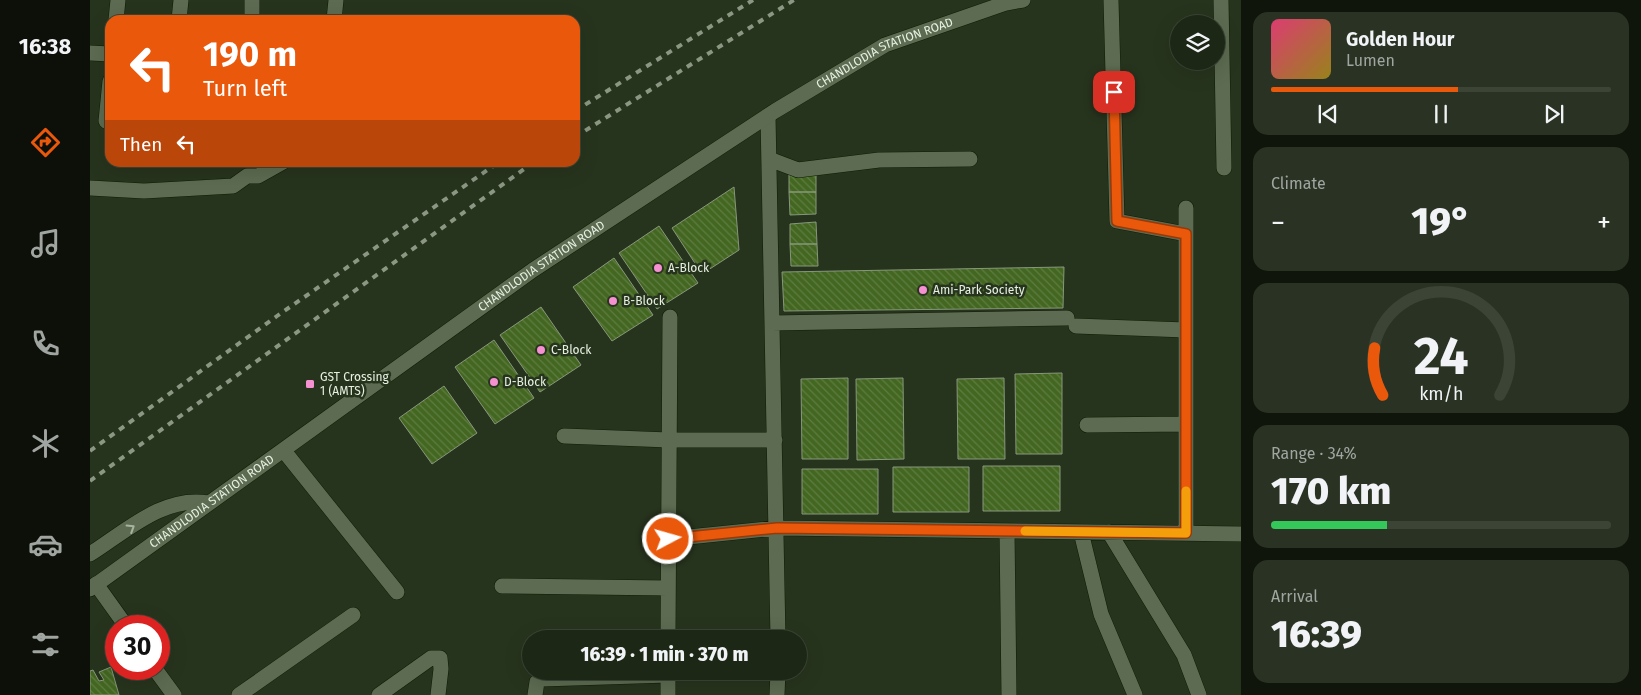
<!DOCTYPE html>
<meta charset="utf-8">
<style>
:root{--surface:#1d2716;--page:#2a3323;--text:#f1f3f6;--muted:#a0a5a1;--line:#3b4435;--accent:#ea580c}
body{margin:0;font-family:"Fira Sans",sans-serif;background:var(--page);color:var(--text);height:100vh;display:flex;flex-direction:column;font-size:19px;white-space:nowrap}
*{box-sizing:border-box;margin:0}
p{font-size:16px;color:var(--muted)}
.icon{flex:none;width:28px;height:28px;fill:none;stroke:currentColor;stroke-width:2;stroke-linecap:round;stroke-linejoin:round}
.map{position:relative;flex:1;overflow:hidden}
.details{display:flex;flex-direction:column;gap:12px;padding:12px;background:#10150c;width:400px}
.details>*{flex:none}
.top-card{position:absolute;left:15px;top:15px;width:475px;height:152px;border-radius:15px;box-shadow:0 5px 20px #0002,0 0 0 1px var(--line);background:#ea580c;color:#fff;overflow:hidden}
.controls{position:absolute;left:1080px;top:15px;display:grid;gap:10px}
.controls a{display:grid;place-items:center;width:55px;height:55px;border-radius:50%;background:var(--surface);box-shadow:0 5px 20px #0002,0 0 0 1px var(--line);font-size:25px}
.speed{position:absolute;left:15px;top:615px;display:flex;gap:10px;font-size:25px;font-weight:700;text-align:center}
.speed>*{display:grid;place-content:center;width:65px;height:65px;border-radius:50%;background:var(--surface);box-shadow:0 5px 20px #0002,0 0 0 1px var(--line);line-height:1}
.speed .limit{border:8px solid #d22;background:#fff;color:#111}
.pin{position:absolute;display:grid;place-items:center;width:42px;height:42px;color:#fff;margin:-21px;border-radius:10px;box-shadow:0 2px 8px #0006}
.me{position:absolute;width:55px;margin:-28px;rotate:84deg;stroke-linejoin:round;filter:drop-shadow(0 0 4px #0008)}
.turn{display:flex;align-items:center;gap:18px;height:105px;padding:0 15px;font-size:22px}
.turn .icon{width:65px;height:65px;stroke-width:2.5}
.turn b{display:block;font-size:35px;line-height:42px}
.then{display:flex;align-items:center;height:48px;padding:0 15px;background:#0003;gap:10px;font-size:19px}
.big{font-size:38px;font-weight:800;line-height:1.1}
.details .widget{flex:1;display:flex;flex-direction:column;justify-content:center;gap:8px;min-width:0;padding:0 18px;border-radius:15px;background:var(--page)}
.details .dial{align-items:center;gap:0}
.dial svg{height:130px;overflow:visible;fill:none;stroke:var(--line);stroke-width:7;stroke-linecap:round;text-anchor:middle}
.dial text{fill:var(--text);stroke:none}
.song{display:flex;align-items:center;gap:15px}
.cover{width:60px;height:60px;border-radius:8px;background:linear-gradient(135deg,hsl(340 70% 55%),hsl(50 70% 35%))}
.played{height:5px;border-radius:2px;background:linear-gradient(90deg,var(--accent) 55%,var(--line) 55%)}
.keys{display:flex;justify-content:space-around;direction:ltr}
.heat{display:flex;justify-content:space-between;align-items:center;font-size:28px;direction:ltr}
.charge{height:8px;border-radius:4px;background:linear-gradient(90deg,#34c759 34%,var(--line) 0)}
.trip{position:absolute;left:432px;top:630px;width:285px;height:50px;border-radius:25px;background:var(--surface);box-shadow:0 5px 20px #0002,0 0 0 1px var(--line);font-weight:800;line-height:50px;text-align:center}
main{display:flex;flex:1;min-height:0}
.tab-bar{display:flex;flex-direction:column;width:90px;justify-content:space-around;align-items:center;background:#0c1009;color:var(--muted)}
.tab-bar .icon{width:35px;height:35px}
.tab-bar .selected{color:var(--accent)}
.tab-bar b{font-size:22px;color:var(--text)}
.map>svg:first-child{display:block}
.building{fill:url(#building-back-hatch);stroke:#87977c}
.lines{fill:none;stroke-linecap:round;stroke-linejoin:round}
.street-casing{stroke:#101b06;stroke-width:16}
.secondary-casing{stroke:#101b06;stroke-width:16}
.street{stroke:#5c6b51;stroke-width:15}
.secondary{stroke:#5c6b51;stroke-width:15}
.rail{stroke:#8b9683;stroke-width:4;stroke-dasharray:6 6;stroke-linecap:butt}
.oneway{stroke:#a8b4a0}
.route-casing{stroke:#983908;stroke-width:12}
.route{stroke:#ea580c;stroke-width:9}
.slow{stroke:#f59e0b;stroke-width:9}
.poi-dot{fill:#f590d1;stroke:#27341d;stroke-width:2}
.labels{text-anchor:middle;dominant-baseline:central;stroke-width:5;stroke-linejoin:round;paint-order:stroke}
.street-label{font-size:12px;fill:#e7f0e1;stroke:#27341d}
.poi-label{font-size:12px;fill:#e7f0e1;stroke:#27341d;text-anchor:start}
</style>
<main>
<nav class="tab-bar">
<b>16:38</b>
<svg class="icon selected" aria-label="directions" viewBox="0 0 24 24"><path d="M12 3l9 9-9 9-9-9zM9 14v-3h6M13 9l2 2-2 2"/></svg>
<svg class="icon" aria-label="music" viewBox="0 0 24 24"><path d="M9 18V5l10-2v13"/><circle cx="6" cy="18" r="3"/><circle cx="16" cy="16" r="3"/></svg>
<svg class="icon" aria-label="phone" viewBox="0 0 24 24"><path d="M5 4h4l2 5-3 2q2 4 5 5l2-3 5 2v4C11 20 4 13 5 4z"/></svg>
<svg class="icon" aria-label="climate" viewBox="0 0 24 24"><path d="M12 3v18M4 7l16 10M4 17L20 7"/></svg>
<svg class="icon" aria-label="car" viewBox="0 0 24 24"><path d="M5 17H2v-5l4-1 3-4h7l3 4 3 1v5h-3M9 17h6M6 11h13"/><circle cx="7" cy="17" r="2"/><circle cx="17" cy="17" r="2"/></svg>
<svg class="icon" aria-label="filters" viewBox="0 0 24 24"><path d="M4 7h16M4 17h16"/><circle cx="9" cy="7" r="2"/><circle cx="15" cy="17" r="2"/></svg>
</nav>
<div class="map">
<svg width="1151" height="695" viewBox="0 0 1151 695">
<defs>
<pattern id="building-back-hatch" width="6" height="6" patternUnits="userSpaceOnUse" patternTransform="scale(1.25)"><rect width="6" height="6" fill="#436621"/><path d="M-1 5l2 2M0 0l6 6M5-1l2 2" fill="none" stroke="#5e7c41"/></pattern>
</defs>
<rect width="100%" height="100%" fill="#27341d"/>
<path class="building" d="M699 173H726V192H699Z
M644 187 649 250 612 274 582 228Z
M699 192H726V214L700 215Z
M726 222 727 244H700V224Z
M569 226 608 283 567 309 529 253Z
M700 244H727L728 266H701Z
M524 258 563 315 522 341 483 287Z
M974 267 973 308 694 311 692 272Z
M451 307 491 365 450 392 410 335Z
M404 340 444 398 405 424 365 367Z
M972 373V454H926L925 374Z
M758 378V459H712L711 379Z
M813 378 814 459 767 460 766 379Z
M914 378 915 459H868L867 379Z
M354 386 387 433 342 464 309 418Z
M893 466H970V511H893Z
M803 467H879V512H803Z
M712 469H788V514H712Z
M21 667 29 695H0V671L3 670 9 681 14 680 9 672Z"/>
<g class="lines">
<defs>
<path id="street" d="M1021 0 1027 221 1096 234
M1131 0 1134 168
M26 20 28 0
M89 20 91 0
M162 20V0
M244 20 246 0
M0 53 20 54
M678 116 688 639
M16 121 20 81
M679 159 708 170 789 160 880 159
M0 188 54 191 143 186 157 176H168L193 162
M682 323 977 318
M986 326 1096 330
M997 425 1096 424
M474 436 579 440H685
M194 451 307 592
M917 531 919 695
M991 532 1011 614 1045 695
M1019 532 1094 655 1109 695
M1096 533V208
M579 539 687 528 1151 534
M412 586 578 588
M578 639 580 317
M149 695 263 615
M289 695 341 658H350L351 669 348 695
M445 695 447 682 452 679 578 675
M578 695V671
M687 695 688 671"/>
<g id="secondary">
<path d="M0 554C35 532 74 495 118 503"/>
<path d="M6 584 36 626"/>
<path id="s1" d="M0 589 443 270 685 111 795 45 916 3 933 0"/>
<path d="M65 669 84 695"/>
</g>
</defs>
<use href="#street" class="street-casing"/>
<use href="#secondary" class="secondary-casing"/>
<use href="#street" class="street"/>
<use href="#secondary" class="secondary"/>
<path class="rail" d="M485 111 663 0
M485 137 704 0
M0 451 187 316 409 162
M0 481 444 162"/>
</g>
<defs><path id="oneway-chevron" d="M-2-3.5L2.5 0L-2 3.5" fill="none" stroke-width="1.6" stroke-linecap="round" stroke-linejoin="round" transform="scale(1.25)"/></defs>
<use class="oneway" href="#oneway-chevron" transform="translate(41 528) rotate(-32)"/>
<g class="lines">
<defs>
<path id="route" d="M578 539 687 528 1096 533V234L1027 221 1024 92"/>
</defs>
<use href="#route" class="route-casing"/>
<use href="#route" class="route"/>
<path class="slow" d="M935 531 1096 533V491"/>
</g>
<g class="poi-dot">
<circle cx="568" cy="268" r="5"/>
<circle cx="833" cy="290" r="5"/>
<circle cx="523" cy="301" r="5"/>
<circle cx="451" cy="350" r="5"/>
<circle cx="404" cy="382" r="5"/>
<rect x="215" y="379" width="10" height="10" rx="2.5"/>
</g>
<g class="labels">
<g class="street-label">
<text stroke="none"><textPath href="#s1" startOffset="960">CHANDLODIA STATION ROAD</textPath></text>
<text stroke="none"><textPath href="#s1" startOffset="555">CHANDLODIA STATION ROAD</textPath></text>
<text stroke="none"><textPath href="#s1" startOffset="150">CHANDLODIA STATION ROAD</textPath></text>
</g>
<g class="poi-label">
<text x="578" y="268">A-Block</text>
<text x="843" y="290">Ami-Park Society</text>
<text x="533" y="301">B-Block</text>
<text x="461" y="350">C-Block</text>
<text x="230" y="377">GST Crossing<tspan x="230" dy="14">1 (AMTS)</tspan></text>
<text x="414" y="382">D-Block</text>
</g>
</g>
</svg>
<div class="controls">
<a><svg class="icon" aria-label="layers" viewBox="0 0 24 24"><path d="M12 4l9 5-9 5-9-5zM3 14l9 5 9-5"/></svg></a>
</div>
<div class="speed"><div class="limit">30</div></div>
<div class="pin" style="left:1024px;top:92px;background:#d93025"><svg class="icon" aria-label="arrive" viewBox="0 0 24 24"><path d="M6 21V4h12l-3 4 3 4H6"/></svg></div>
<svg class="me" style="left:578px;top:539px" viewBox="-20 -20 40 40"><circle r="17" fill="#ea580c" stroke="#fff" stroke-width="3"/><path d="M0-11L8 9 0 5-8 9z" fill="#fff"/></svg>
<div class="trip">16:39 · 1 min · 370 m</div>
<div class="top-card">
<div class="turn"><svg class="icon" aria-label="left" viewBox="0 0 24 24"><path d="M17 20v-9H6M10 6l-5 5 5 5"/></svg><div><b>190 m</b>Turn left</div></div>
<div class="then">Then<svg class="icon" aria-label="left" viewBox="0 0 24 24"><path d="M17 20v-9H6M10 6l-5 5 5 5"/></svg></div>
</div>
</div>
<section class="details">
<div class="widget">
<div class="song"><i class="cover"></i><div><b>Golden Hour</b><p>Lumen</p></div></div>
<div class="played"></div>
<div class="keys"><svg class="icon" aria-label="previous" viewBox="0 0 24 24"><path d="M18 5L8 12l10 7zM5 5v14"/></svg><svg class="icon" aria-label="pause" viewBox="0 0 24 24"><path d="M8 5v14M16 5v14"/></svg><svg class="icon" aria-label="next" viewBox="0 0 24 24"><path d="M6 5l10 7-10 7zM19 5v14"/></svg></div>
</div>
<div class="widget"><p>Climate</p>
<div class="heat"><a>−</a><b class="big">19°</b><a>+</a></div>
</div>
<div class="widget dial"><svg viewBox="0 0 100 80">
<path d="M14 69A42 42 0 1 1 86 69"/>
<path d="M14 69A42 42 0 0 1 9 40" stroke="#ea580c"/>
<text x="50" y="56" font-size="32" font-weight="700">24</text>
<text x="50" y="72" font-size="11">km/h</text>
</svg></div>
<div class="widget"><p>Range · 34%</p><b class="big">170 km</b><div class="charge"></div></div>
<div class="widget"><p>Arrival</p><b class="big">16:39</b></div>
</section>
</main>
